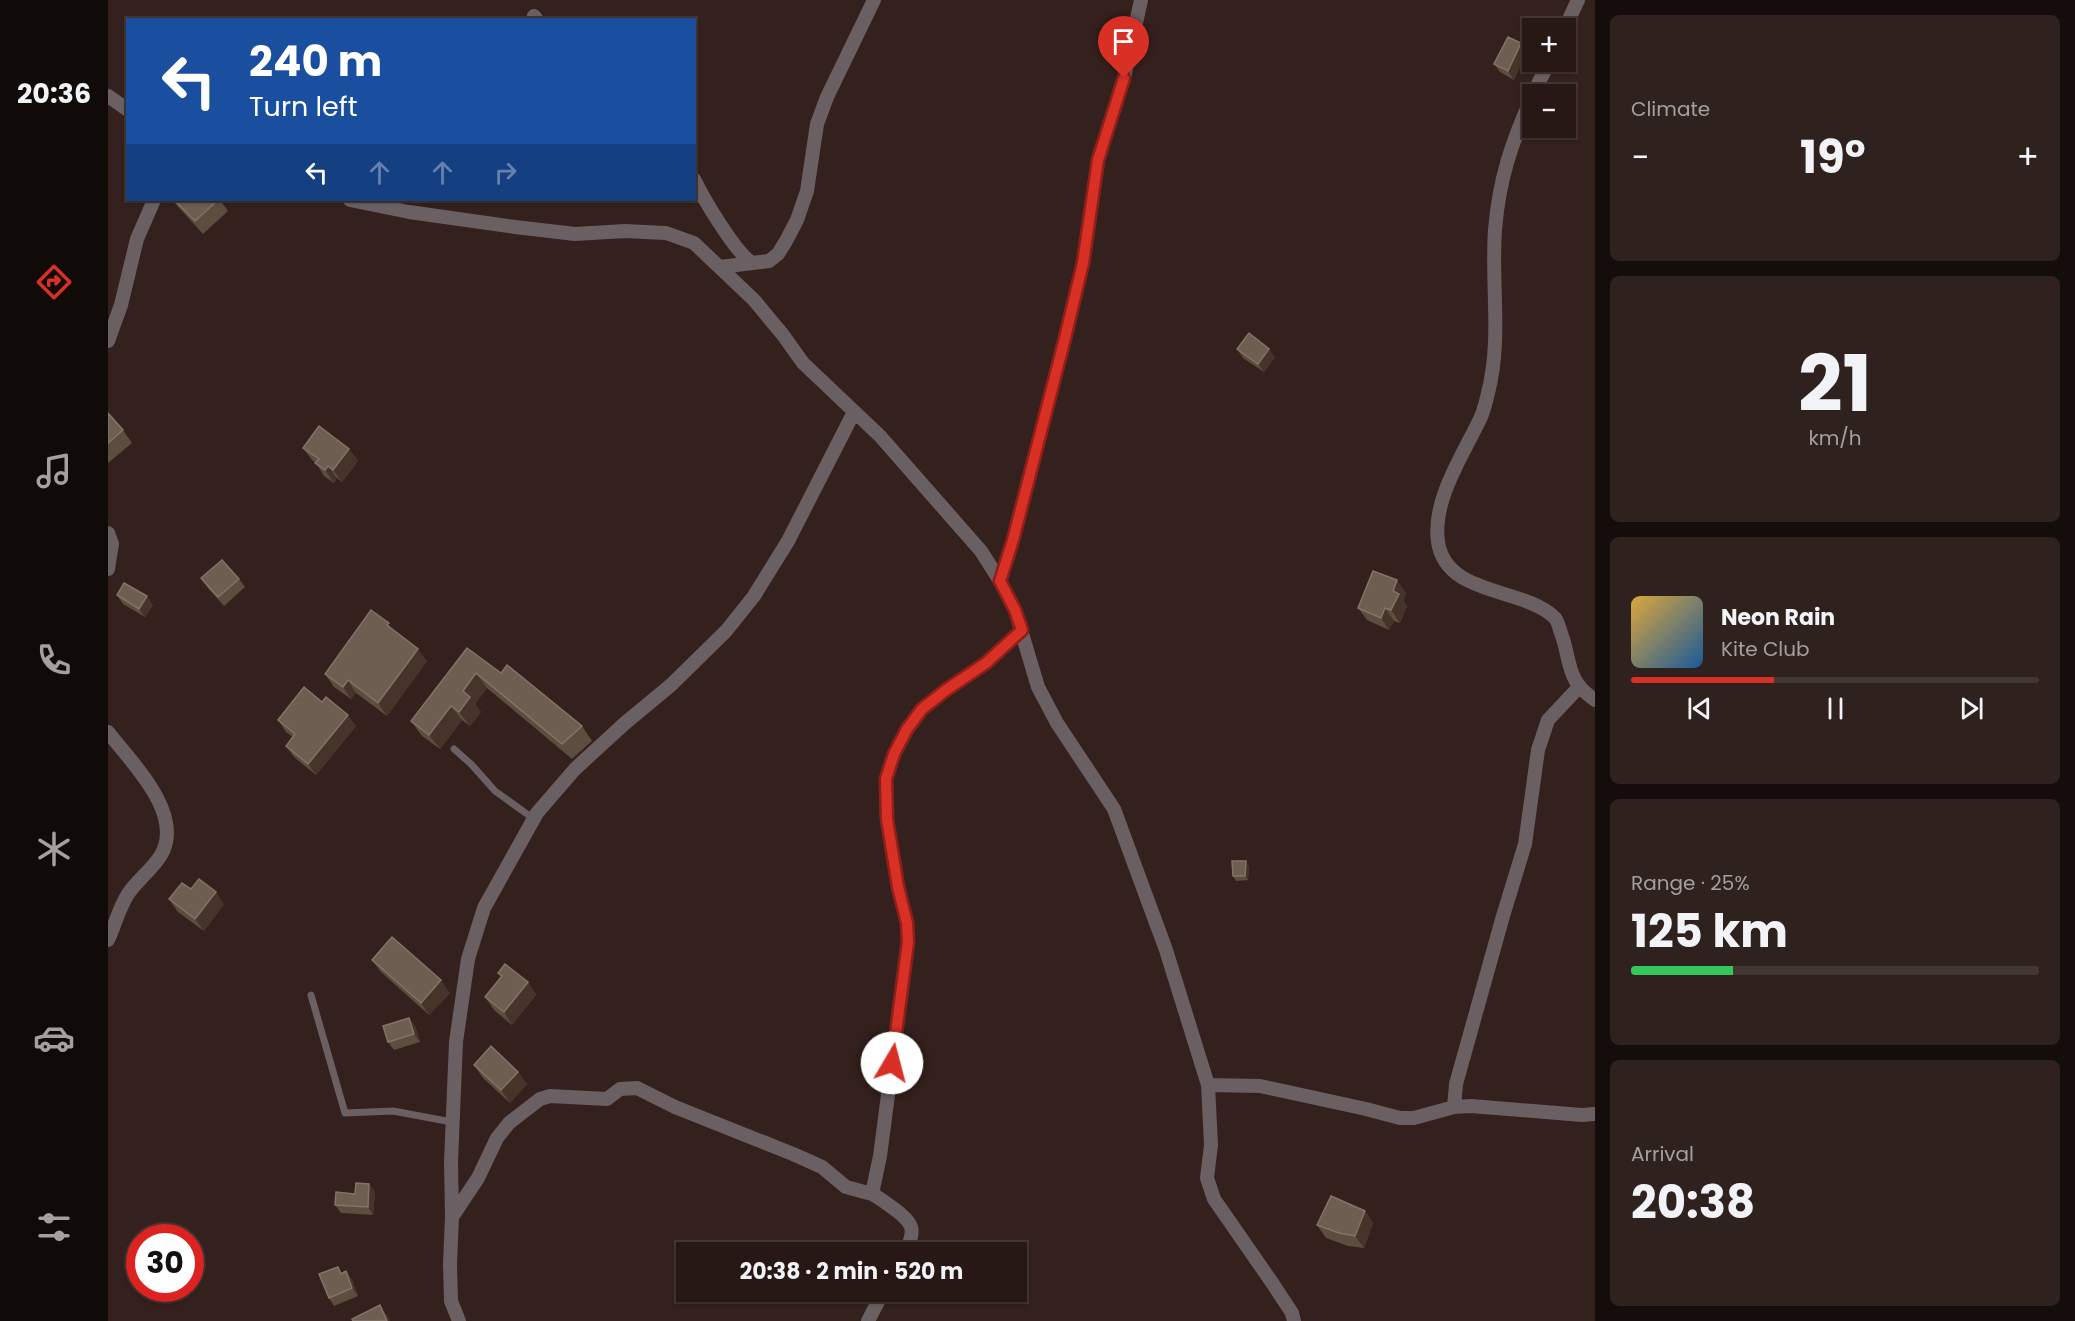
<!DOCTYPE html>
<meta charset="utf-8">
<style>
:root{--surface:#271815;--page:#2f211e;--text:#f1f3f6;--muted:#a4a0a0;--line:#433734;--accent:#d93025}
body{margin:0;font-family:Poppins,sans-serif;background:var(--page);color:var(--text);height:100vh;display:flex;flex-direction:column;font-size:22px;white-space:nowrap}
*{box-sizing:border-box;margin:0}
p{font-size:20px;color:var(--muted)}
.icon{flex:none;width:33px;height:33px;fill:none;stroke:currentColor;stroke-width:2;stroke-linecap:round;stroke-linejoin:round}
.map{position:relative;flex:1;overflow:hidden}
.side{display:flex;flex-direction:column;gap:15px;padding:15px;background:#150d0c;width:480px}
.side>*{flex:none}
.guide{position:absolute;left:18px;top:18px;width:570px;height:183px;border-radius:0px;box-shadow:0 2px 4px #0004,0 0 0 2px var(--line);background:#1a4fa0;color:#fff;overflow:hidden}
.controls{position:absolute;left:1414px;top:18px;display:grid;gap:12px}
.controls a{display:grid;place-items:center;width:54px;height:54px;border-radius:0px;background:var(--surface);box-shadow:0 2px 4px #0004,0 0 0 2px var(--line);font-size:30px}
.speed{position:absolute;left:18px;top:1224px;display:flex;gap:12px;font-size:30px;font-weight:700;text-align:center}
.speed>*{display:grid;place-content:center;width:78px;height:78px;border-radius:50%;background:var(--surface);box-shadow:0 2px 4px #0004,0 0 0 2px var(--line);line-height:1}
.speed .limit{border:9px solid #d22;background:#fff;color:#111}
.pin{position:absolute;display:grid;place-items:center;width:51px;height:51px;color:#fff;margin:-62px -26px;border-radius:50% 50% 50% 0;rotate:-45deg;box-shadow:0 0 6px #0007}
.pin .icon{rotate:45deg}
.me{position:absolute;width:66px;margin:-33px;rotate:8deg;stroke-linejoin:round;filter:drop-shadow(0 0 4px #0008)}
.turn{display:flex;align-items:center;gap:21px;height:126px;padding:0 24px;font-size:27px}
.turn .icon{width:78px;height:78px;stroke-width:2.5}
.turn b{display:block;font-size:42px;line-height:51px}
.lanes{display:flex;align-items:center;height:57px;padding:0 24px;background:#0003;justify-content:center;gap:30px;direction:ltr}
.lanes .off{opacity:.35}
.big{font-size:45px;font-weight:700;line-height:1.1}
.side .widget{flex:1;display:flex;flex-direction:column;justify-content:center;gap:9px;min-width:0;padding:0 21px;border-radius:9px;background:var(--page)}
.side .dial{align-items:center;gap:0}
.dial b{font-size:78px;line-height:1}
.song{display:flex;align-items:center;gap:18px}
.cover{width:72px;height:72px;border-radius:9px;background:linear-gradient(135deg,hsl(40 70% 55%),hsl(210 70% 35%))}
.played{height:6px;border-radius:3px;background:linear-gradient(90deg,var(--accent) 35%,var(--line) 35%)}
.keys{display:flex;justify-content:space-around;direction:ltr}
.heat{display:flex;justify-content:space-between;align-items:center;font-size:33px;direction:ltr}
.charge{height:9px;border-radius:4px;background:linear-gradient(90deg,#34c759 25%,var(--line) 0)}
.trip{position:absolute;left:568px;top:1242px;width:351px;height:60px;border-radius:0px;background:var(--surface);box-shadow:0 2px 4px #0004,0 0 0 2px var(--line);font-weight:700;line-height:60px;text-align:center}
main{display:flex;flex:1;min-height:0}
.tab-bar{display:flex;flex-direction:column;width:108px;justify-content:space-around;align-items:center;background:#100a08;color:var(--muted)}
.tab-bar .icon{width:42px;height:42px}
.tab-bar .selected{color:var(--accent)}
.tab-bar b{font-size:27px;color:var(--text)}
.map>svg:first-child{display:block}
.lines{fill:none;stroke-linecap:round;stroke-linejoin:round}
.lane{stroke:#6a5f62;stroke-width:7}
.street{stroke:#6a5f62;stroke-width:14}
.wall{fill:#5d4d3f}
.shaded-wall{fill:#46342a}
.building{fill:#6e5d51;stroke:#837368;stroke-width:1.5}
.route-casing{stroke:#8d1f18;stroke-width:15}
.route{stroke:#d93025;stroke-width:10}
</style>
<main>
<nav class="tab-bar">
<b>20:36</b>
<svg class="icon selected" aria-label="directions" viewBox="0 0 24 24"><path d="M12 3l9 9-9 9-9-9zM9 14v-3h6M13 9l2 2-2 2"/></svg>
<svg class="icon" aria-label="music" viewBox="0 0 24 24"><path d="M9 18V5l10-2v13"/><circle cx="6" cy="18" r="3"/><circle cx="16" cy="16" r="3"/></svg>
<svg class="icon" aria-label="phone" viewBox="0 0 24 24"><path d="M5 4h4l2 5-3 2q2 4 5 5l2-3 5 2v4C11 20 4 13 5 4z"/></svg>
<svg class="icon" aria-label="climate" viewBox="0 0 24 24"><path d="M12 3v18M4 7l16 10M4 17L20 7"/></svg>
<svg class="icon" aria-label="car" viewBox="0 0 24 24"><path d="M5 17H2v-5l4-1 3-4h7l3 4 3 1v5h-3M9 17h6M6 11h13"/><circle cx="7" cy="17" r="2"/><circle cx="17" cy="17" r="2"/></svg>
<svg class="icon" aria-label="filters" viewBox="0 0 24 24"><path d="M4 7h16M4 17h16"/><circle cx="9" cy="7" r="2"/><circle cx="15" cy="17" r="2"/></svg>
</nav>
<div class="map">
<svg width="1487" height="1321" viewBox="0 0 1487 1321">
<rect width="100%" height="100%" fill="#34201c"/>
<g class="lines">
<path class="lane" d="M346 749 363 764 387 791 426 819
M203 995 237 1113 285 1111 344 1122"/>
<path class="street" d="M426 16 429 20
M1457 28 1470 0
M1425 94 1441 62
M1425 95C1404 141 1391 179 1387 230 1383 285 1394 339 1380 393 1378 401 1376 411 1372 419 1355 455 1324 500 1330 542 1338 596 1414 587 1446 617 1450 620 1451 628 1453 633 1460 650 1460 675 1473 688 1477 693 1482 696 1487 700
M0 96 20 110
M586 179C595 198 627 252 644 263
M242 200 301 212 407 227 467 234 517 231 558 233 586 243 646 300 675 335 695 363 772 436 873 551 892 581 907 610 930 687 949 723 1006 809 1058 950 1100 1085 1103 1145 1099 1178 1106 1199 1165 1284 1184 1313 1186 1321
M612 267 661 261 670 254 678 241 689 220 699 191 709 124 719 97 766 0
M0 341 13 305 29 239 46 200
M0 533 4 544 0 569
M892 581 905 540 957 338 975 263 990 160 1016 78 1033 0
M0 732C23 762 77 814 53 855 44 870 29 880 20 894 11 908 7 925 0 940
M1100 1085 1152 1086 1258 1109 1292 1118H1306L1346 1107 1363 1106 1474 1115 1487 1114
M1346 1107 1348 1084 1395 916 1417 844 1430 750 1440 720 1471 687
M344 1217 370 1178 389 1138 401 1123 432 1099 442 1096 499 1099 512 1089 529 1088 567 1107 685 1154 714 1167 738 1187 764 1194
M797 1252C809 1230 805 1222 785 1208 778 1203 772 1198 764 1194L772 1156 800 942 799 923 790 887 779 819 778 779 786 754 799 730 814 709 838 690 878 663 914 630
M351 1321 343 1301 342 1264 344 1217 343 1162 348 1042 360 959 376 908 429 813 467 769 516 724 563 685 618 631 646 596 680 541 746 412
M760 1321 775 1292"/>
</g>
<path class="wall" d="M1419 51 1406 80 1392 72 1386 64Z
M64 200H112L120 211 95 234Z
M1129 349 1167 357 1156 372 1135 358Z
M0 413 15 430 24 443 0 463Z
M195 448 241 449 250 461 234 482 229 478 226 483 216 476 208 463 204 460Z
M93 578 131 579 137 587 116 606 99 587Z
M1298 593 1295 600 1299 606 1292 623 1286 621 1281 630 1259 620 1250 608Z
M9 595 45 605 37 617 15 604Z
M287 631 319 661 279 716 248 693 243 699 226 687 217 674Z
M359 648 393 673 474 726 484 741 464 759 379 688 367 704 373 712 362 726 354 720 332 749 314 736 303 721Z
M214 702 248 726 208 775 186 757 178 746 185 737 178 732 170 720Z
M1141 866 1140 880 1128 881 1125 876Z
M83 889 116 904 96 931 70 912 61 899Z
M264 960 342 993 321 1015 273 972Z
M390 973 420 982 428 995 404 1025 386 1010 377 997 393 977Z
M301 1018 307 1026 312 1042 286 1050 280 1042Z
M366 1065 410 1072 419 1084 402 1103 375 1078Z
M261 1184 267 1192 265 1215 233 1213 227 1205 247 1194Z
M1257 1211 1265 1223 1256 1248 1240 1246 1218 1238 1209 1225Z
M238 1271 244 1280 250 1296 226 1306 221 1298 234 1273Z"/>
<path class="shaded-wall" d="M1413 43 1419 51 1406 80 1400 71Z
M1161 349 1167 357 1156 372 1150 364Z
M241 449 250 461 234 482 225 470Z
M220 466 229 478 226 483 217 470Z
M1289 580 1298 593 1295 600 1299 606 1292 623 1283 610 1285 591Z
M39 596 45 605 37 617 31 609Z
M1277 608 1286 621 1281 630 1273 618Z
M310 649 319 661 279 716 270 703Z
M368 673 379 688 367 704 373 712 362 726 351 712 355 691Z
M240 680 248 693 243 699 235 687Z
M343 706 354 720 332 749 321 735Z
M240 715 248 726 208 775 200 764Z
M1138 861 1141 866 1140 880 1137 876Z
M108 892 116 904 96 931 87 919Z
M333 980 342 993 321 1015 313 1003Z
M420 982 428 995 404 1025 396 1012Z
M301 1018 307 1026 312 1042 306 1034Z
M410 1072 419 1084 402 1103 393 1090Z
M261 1184 267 1192 265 1215 260 1207Z
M1257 1211 1265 1223 1256 1248 1247 1236Z
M238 1271 244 1280 250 1296 244 1288Z
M272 1305 281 1318 282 1321H279Z"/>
<path class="building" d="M1400 37 1413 43 1400 71 1386 64Z
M66 200H110L87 221Z
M1141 333 1161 349 1150 364 1129 349Z
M0 413 15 430 0 443Z
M211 426 241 449 225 470 220 466 217 470 207 463 211 459 195 448Z
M114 560 131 579 110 597 93 578Z
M1265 571 1289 580 1285 591 1291 594 1283 610 1277 608 1273 618 1250 608Z
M16 583 39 596 31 609 9 595Z
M263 610 281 623 279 625 310 649 270 703 240 680 235 687 217 674Z
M359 648 393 673 399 665 474 726 454 744 368 673 355 691 362 697 351 712 343 706 321 735 303 721Z
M196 687 214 702 218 697 240 715 200 764 178 746 187 734 170 720Z
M1124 861H1138L1137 876H1125Z
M91 879 108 892 87 919 61 899 74 883 83 889Z
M284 937 333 980 313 1003 264 960Z
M397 964 420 982 396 1012 377 997 394 976 390 973Z
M301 1018 306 1034 280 1042 275 1026Z
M383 1046 410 1072 393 1090 366 1065Z
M248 1183 261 1184 260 1207 227 1205 228 1192 247 1194Z
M1223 1196 1257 1211 1247 1236 1231 1233 1209 1225Z
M230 1267 233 1274 238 1271 244 1288 221 1298 211 1274Z
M272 1305 279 1321H245L244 1319Z"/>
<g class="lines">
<defs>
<path id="route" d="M784 1063 800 942 799 923 790 887 779 819 778 779 786 754 799 729 814 709 838 690 878 663 914 630 907 610 892 581 905 540 957 338 975 263 990 160 1016 78"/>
</defs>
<use href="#route" class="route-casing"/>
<use href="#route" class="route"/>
</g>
</svg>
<div class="controls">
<a>+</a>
<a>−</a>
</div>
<div class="speed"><div class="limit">30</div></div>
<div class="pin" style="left:1016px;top:78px;background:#d93025"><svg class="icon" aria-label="arrive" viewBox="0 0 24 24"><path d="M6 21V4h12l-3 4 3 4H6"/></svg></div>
<svg class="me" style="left:784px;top:1063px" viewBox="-20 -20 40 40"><circle r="19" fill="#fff"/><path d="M0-13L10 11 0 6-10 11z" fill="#d93025"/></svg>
<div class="trip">20:38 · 2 min · 520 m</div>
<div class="guide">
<div class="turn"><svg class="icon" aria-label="left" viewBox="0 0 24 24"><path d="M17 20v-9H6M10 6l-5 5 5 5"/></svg><div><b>240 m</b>Turn left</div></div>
<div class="lanes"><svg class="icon" aria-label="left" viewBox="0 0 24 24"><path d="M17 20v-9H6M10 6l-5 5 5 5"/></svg><svg class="icon off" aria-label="ahead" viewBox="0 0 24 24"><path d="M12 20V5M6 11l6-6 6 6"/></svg><svg class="icon off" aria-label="ahead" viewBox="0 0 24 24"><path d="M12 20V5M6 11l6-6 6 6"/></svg><svg class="icon off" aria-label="right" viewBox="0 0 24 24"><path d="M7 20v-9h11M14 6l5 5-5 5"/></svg></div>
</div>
</div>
<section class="side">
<div class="widget"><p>Climate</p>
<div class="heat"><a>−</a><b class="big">19°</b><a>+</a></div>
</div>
<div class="widget dial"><b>21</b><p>km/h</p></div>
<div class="widget">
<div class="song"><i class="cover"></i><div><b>Neon Rain</b><p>Kite Club</p></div></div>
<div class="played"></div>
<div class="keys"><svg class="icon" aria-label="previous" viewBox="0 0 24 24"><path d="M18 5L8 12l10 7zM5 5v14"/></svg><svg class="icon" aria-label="pause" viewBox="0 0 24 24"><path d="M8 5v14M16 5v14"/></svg><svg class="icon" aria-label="next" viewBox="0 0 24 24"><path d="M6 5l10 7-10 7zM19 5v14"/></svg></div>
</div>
<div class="widget"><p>Range · 25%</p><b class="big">125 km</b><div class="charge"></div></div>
<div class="widget"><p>Arrival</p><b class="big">20:38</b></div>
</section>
</main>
